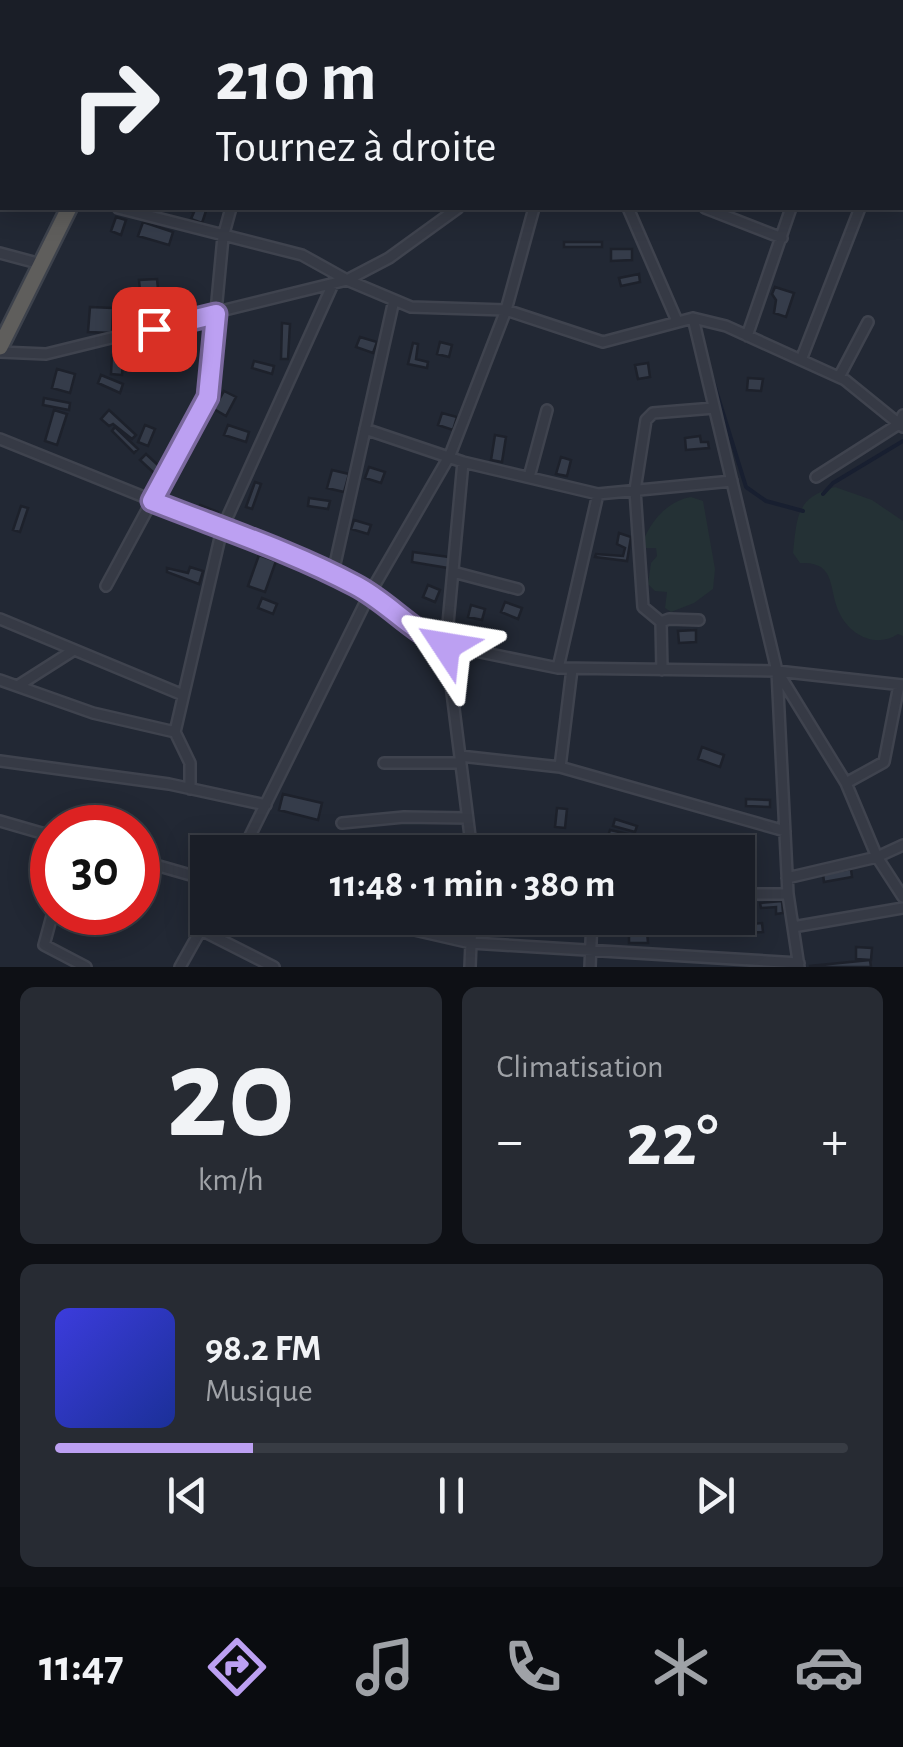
<!DOCTYPE html>
<html lang="fr">
<meta charset="utf-8">
<style>
:root{--surface:#1a1e27;--page:#272b33;--text:#f1f3f6;--muted:#9fa2a7;--line:#383c44;--accent:#bca0f2}
body{margin:0;font-family:"Alegreya Sans",sans-serif;background:var(--page);color:var(--text);height:100vh;display:flex;flex-direction:column;font-size:38px;white-space:nowrap}
*{box-sizing:border-box;margin:0}
p{font-size:32px;color:var(--muted)}
.icon{flex:none;width:55px;height:55px;fill:none;stroke:currentColor;stroke-width:2;stroke-linecap:round;stroke-linejoin:round}
.map{position:relative;height:967px;overflow:hidden}
.side{display:flex;flex-direction:column;gap:20px;padding:20px;background:#0e1015;flex:1}
.side>*{flex:none}
.guide{position:absolute;left:0px;top:0px;width:905px;height:210px;box-shadow:0 5px 25px #0003,0 0 0 2px var(--line);background:#1a1e27;color:var(--text);overflow:hidden}
.speed{position:absolute;left:30px;top:805px;display:flex;gap:20px;font-size:50px;font-weight:700;text-align:center}
.speed>*{display:grid;place-content:center;width:130px;height:130px;border-radius:50%;background:var(--surface);box-shadow:0 5px 25px #0003,0 0 0 2px var(--line);line-height:1}
.speed .limit{border:15px solid #d22;background:#fff;color:#111}
.pin{position:absolute;display:grid;place-items:center;width:85px;height:85px;color:#fff;margin:-42px;border-radius:20px;box-shadow:0 5px 15px #0006}
.me{position:absolute;width:110px;margin:-55px;rotate:303deg;stroke-linejoin:round;filter:drop-shadow(0 0 8px #0008)}
.turn{display:flex;align-items:center;gap:35px;height:210px;padding:0 50px;font-size:45px}
.turn .icon{width:130px;height:130px;stroke-width:2.5}
.turn b{display:block;font-size:70px;line-height:85px}
.big{font-size:75px;font-weight:700;line-height:1.1}
.side .card{flex:1;display:flex;flex-direction:column;justify-content:center;gap:15px;min-width:0;padding:0 35px;border-radius:15px;background:var(--page)}
.side .dial{align-items:center;gap:0}
.dial b{font-size:130px;line-height:1}
.song{display:flex;align-items:center;gap:30px}
.cover{width:120px;height:120px;border-radius:15px;background:linear-gradient(135deg,hsl(240 70% 55%),hsl(230 70% 35%))}
.played{height:10px;border-radius:5px;background:linear-gradient(90deg,var(--accent) 25%,var(--line) 25%)}
.keys{display:flex;justify-content:space-around;direction:ltr}
.heat{display:flex;justify-content:space-between;align-items:center;font-size:55px;direction:ltr}
.side .tiles{flex:1;display:grid;gap:20px;grid-template-columns:1fr 1fr}
.card:last-child{grid-column:span 2}
.trip{position:absolute;left:190px;top:835px;width:565px;height:100px;border-radius:0px;background:var(--surface);box-shadow:0 5px 25px #0003,0 0 0 2px var(--line);font-weight:700;line-height:100px;text-align:center}
.menu{display:flex;height:160px;justify-content:space-around;align-items:center;background:#0a0c10;color:var(--muted)}
.menu .icon{width:70px;height:70px}
.menu .on{color:var(--accent)}
.menu b{font-size:45px;color:var(--text)}
.map>svg:first-child{display:block}
.green{fill:#243135}
.lines{fill:none;stroke-linecap:round;stroke-linejoin:round}
.stream{stroke:#181f30;stroke-width:4}
.building{fill:#353c4a;stroke:#1d212b;stroke-width:2.5}
.minor-casing{stroke:#3f434e;stroke-width:14}
.trunk-casing{stroke:#3d424c;stroke-width:20}
.minor{stroke:#363a45;stroke-width:9}
.trunk{stroke:#5f5e5c;stroke-width:15}
.route-casing{stroke:#7a689d;stroke-width:25}
.route{stroke:#bca0f2;stroke-width:18}
</style>
<div class="map">
<svg width="903" height="967" viewBox="0 0 903 967">
<rect width="100%" height="100%" fill="#222834"/>
<path class="green" d="M835 487 872 500 903 521V636L898 634C876 649 849 635 839 612 828 589 837 561 800 563L793 553C797 517 796 497 835 487Z
M691 497 703 501 715 569 713 589 694 603 671 612 665 608 667 592 655 591 648 584 651 563 657 556 656 548H646L643 542C651 520 668 501 691 497Z"/>
<g class="lines">
<path class="stream" d="M0 6 3 0
M711 374 746 487 766 501 803 511
M823 494 833 483 903 441"/>
</g>
<path class="building" d="M207 208 202 223 191 219 194 212 184 209Z
M116 217 126 220 121 235 111 231Z
M143 222 173 232 169 245 138 236Z
M564 242H602V247H564Z
M611 249H632V260L611 261Z
M639 274 640 282 621 286 619 278Z
M157 279 158 289 140 290 139 280Z
M775 287 794 293 786 317 774 313 776 300 772 294Z
M179 288 180 299H164V289Z
M90 307 113 308 112 333 88 332Z
M282 323 290 324 288 359H281Z
M360 337 377 342 373 353 356 347Z
M440 342 452 345 449 357 437 354Z
M413 343 418 344 416 359 428 362 427 368 408 364Z
M112 355 123 356 122 375 111 374Z
M254 361 274 366 272 374 252 368Z
M648 363 650 377 638 379 635 365Z
M57 369 75 374 70 393 52 388Z
M101 375 123 384 120 393 98 383Z
M748 378 763 379 761 391 747 390Z
M224 391 236 397 226 416 214 409Z
M44 398 70 403 69 410 43 405Z
M54 410 67 414 57 445 45 441Z
M109 410 136 435 132 439 113 424 109 426 101 419Z
M442 413 457 417 453 430 438 425Z
M145 425 155 429 148 446 138 442Z
M228 425 249 432 246 442 224 435Z
M115 427 138 449 134 453 112 431Z
M495 435 506 437 502 462 491 460Z
M700 436 701 442H708L709 448 686 450 685 438Z
M146 454 160 467 154 473 140 460Z
M561 457 571 460 567 476 556 474Z
M369 467 385 472 381 483 365 478Z
M332 470 349 474 344 492 327 488Z
M255 482 261 484 252 509 246 507Z
M309 498 330 501 328 509 308 506Z
M200 505 218 512 215 521 196 513Z
M21 506 28 508 20 532 13 530Z
M354 520 371 525 368 534 351 529Z
M619 533 631 537 627 561 595 557 596 554 623 556 625 548 617 544Z
M413 552 449 557 448 568 412 562Z
M259 555 276 561 265 592 248 586Z
M190 567 203 571 199 584 167 572V568L188 573Z
M428 585 440 590 435 602 423 597Z
M262 598 277 604 273 614 258 608Z
M505 602 522 608 518 619 501 612Z
M471 605 485 609 482 620 468 617Z
M696 630V642L679 643 678 631Z
M702 747 724 755 720 767 698 759Z
M283 794 322 803 318 820 279 810Z
M746 799 770 800V807L746 806Z
M557 808 567 809 565 828 555 827Z
M615 819 637 826 635 832 613 826Z
M610 830 628 834 631 846 607 840Z
M691 838 711 846 709 852H687Z
M851 869 852 877 824 882 823 874Z
M782 901 783 913 776 914V907L761 908 760 903Z
M762 923 763 932 741 933 740 925Z
M647 932 648 943H629V933Z
M856 947 872 948 871 960 856 959Z
M870 960 871 967H810V966Z"/>
<g class="lines">
<defs>
<path id="minor" d="M228 0 233 2
M533 0V2
M814 0 818 2
M262 2 263 0
M473 2V0
M615 2V0
M705 2 706 0
M902 47H903
M902 148 903 149
M0 201H2
M118 208 302 255 347 280 411 307 506 310 603 342 693 318 726 326 845 380 903 427
M628 208 677 321
M705 208 782 238
M0 253 41 264
M693 318 777 671 788 894 799 967
M747 336 791 208
M0 352 46 354 347 280 389 258 458 208
M801 360 860 208
M839 377 868 322
M365 429 463 462 598 494 732 481
M0 439 333 573 370 593 431 640 446 645 558 668 777 671 903 685
M463 462 446 645 472 852
M529 477 547 410
M816 477 899 424 903 415
M453 572 518 589
M333 573 394 300
M106 586 208 397 223 237 231 208
M0 619 183 695
M661 622 643 607 635 490 646 420 653 413 714 408
M558 668 598 494
M662 670 661 622 669 619 699 620
M779 674 846 783 877 857 903 897
M0 680 93 713 175 732
M19 685 74 650
M460 756 560 767 785 831
M0 761 169 784 266 805
M384 763H461
M560 767 572 669
M846 783 884 762 899 685
M190 789V763L175 732 222 529 333 284
M0 821 52 836
M342 823 404 817 467 818
M248 842 291 852
M242 852 370 593 450 455 506 310 534 208
M138 860 208 880
M787 878 877 857 903 845
M738 894H788
M53 912 44 945 86 967
M362 918 471 943 799 963
M793 927 903 908
M201 930 274 967
M180 967 208 917
M470 967 472 918
M590 967 592 918"/>
<path id="trunk" d="M129 2 130 0
M0 347 69 208"/>
</defs>
<use href="#minor" class="minor-casing"/>
<use href="#trunk" class="trunk-casing"/>
<use href="#minor" class="minor"/>
<use href="#trunk" class="trunk"/>
</g>
<g class="lines">
<defs>
<path id="route" d="M154 329 216 314 208 397 152 501C220 528 291 551 355 585 388 602 412 632 446 646"/>
</defs>
<use href="#route" class="route-casing"/>
<use href="#route" class="route"/>
</g>
</svg>
<div class="speed"><div class="limit">30</div></div>
<div class="pin" style="left:154px;top:329px;background:#d93025"><svg class="icon" aria-label="arrive" viewBox="0 0 24 24"><path d="M6 21V4h12l-3 4 3 4H6"/></svg></div>
<svg class="me" style="left:446px;top:646px" viewBox="-20 -20 40 40"><path d="M0-17L14 15 0 8-14 15z" fill="#bca0f2" stroke="#fff" stroke-width="4"/></svg>
<div class="trip">11:48 · 1 min · 380 m</div>
<div class="guide">
<div class="turn"><svg class="icon" aria-label="right" viewBox="0 0 24 24"><path d="M7 20v-9h11M14 6l5 5-5 5"/></svg><div><b>210 m</b>Tournez à droite</div></div>
</div>
</div>
<section class="side">
<div class="tiles">
<div class="card dial"><b>20</b><p>km/h</p></div>
<div class="card"><p>Climatisation</p>
<div class="heat"><a>−</a><b class="big">22°</b><a>+</a></div>
</div>
<div class="card">
<div class="song"><i class="cover"></i><div><b>98.2 FM</b><p>Musique</p></div></div>
<div class="played"></div>
<div class="keys"><svg class="icon" aria-label="previous" viewBox="0 0 24 24"><path d="M18 5L8 12l10 7zM5 5v14"/></svg><svg class="icon" aria-label="pause" viewBox="0 0 24 24"><path d="M8 5v14M16 5v14"/></svg><svg class="icon" aria-label="next" viewBox="0 0 24 24"><path d="M6 5l10 7-10 7zM19 5v14"/></svg></div>
</div>
</div>
</section>
<nav class="menu">
<b>11:47</b>
<svg class="icon on" aria-label="directions" viewBox="0 0 24 24"><path d="M12 3l9 9-9 9-9-9zM9 14v-3h6M13 9l2 2-2 2"/></svg>
<svg class="icon" aria-label="music" viewBox="0 0 24 24"><path d="M9 18V5l10-2v13"/><circle cx="6" cy="18" r="3"/><circle cx="16" cy="16" r="3"/></svg>
<svg class="icon" aria-label="phone" viewBox="0 0 24 24"><path d="M5 4h4l2 5-3 2q2 4 5 5l2-3 5 2v4C11 20 4 13 5 4z"/></svg>
<svg class="icon" aria-label="climate" viewBox="0 0 24 24"><path d="M12 3v18M4 7l16 10M4 17L20 7"/></svg>
<svg class="icon" aria-label="car" viewBox="0 0 24 24"><path d="M5 17H2v-5l4-1 3-4h7l3 4 3 1v5h-3M9 17h6M6 11h13"/><circle cx="7" cy="17" r="2"/><circle cx="17" cy="17" r="2"/></svg>
</nav>
